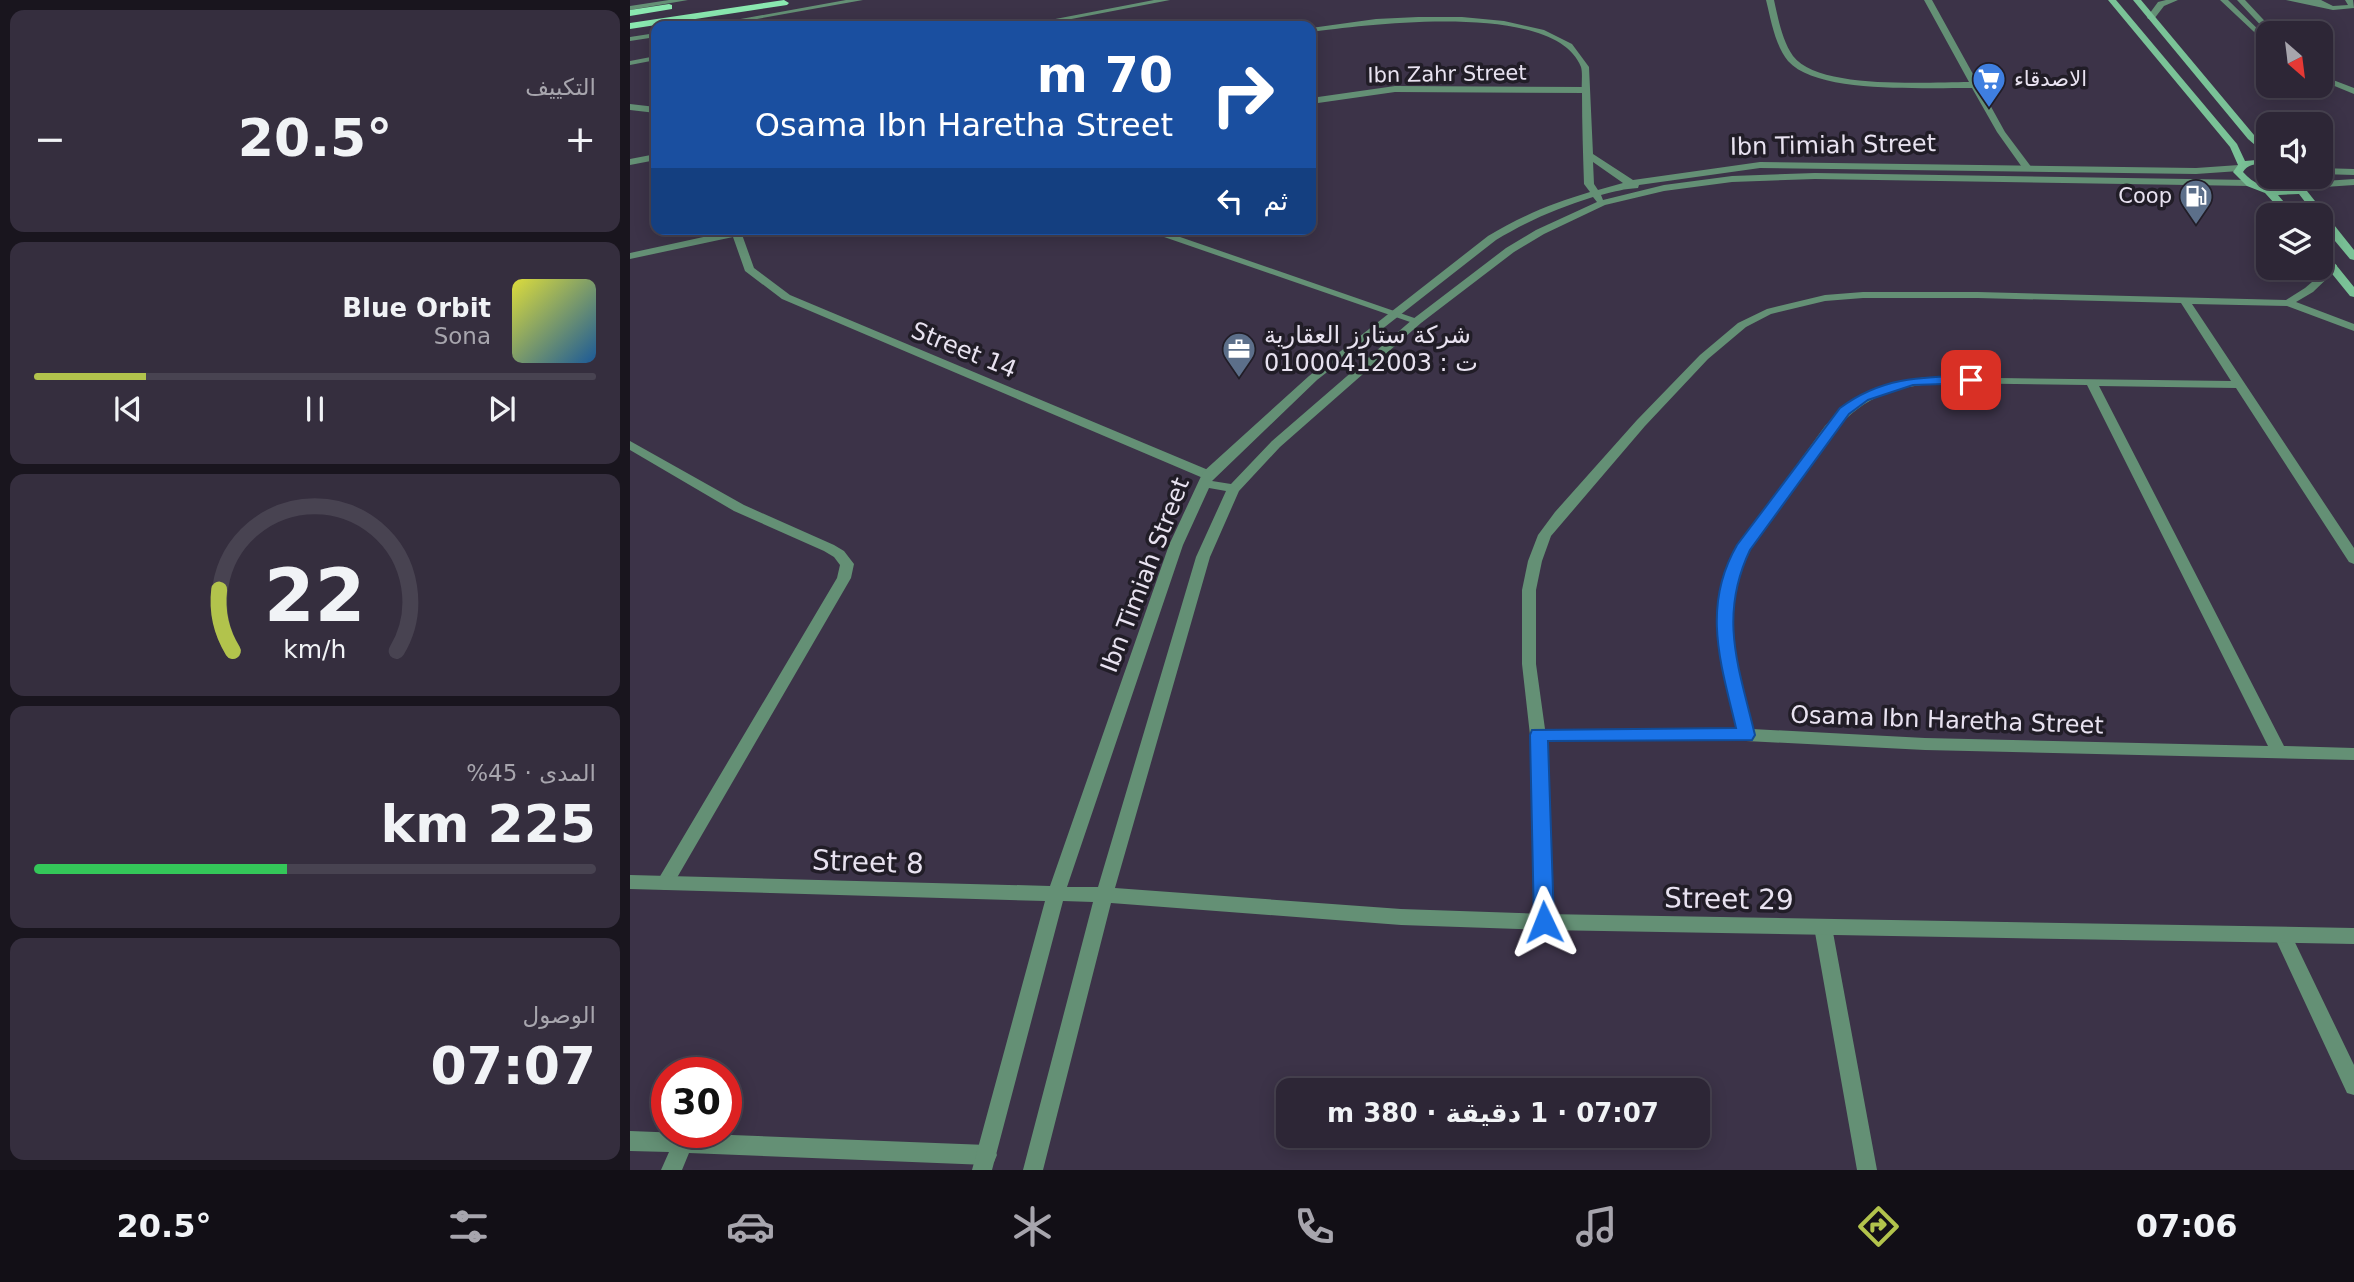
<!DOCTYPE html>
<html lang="ar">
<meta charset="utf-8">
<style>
:root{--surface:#2d2636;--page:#352e3e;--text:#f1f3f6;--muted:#a7a5ad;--line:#484351;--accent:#b2c34c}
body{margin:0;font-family:"DejaVu Sans","Noto Sans Arabic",sans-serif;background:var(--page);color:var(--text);direction:rtl;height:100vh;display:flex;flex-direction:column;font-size:26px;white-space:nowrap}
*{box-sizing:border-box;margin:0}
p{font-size:23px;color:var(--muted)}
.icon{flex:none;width:38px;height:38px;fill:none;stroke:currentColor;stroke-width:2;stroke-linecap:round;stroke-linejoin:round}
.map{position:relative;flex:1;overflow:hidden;direction:ltr}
.panel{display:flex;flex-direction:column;gap:10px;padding:10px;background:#19151e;width:630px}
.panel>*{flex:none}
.top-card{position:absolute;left:21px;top:21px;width:665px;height:214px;border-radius:14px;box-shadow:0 4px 18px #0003,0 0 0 2px var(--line);direction:rtl;background:#1a4fa0;color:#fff;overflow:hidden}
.needle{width:46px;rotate:152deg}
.controls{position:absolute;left:1626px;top:21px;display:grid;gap:14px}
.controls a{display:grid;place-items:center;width:77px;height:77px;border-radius:14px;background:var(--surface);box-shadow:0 4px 18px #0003,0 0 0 2px var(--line);font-size:35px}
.speed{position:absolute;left:21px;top:1057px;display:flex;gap:14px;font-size:35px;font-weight:700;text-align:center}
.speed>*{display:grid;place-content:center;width:91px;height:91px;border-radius:50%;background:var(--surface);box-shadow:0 4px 18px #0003,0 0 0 2px var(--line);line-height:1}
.speed .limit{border:10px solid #d22;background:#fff;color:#111}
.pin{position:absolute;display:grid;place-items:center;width:60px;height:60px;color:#fff;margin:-30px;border-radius:14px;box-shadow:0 4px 10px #0006}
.me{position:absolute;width:77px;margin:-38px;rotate:358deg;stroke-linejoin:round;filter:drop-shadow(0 0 5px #0008)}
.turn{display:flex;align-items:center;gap:24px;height:147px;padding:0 28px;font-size:32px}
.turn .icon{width:91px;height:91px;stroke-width:2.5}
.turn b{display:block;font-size:49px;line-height:60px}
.then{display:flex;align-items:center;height:66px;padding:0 28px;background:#0003;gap:14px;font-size:26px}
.big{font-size:52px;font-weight:600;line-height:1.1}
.panel .tile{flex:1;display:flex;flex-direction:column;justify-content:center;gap:10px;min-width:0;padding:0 24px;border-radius:14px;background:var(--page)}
.panel .dial{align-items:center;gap:0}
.dial svg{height:182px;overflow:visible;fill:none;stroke:var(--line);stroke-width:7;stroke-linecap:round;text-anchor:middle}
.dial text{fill:var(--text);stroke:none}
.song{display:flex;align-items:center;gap:21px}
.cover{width:84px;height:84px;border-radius:10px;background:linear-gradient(135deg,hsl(60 70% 55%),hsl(210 70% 35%))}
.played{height:7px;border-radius:4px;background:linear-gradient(90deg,var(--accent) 20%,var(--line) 20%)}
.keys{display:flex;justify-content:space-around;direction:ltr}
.heat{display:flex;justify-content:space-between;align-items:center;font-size:38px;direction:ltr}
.charge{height:10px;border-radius:5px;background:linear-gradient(90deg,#34c759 45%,var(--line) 0)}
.trip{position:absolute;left:646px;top:1078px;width:434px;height:70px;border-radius:14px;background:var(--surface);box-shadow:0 4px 18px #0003,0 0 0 2px var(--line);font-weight:600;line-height:70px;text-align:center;direction:rtl}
.menu{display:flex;height:112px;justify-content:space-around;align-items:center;background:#120f16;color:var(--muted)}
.menu .icon{width:49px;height:49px}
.menu .on{color:var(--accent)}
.menu b{font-size:32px;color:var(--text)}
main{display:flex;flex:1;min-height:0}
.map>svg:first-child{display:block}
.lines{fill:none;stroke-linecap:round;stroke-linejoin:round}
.minor{fill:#649075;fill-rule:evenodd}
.tertiary{fill:#649075;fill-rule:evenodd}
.secondary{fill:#7ac297;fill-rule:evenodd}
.primary{fill:#8ae8b0;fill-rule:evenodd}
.route{fill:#1a73e8;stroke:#114b97;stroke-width:2}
.labels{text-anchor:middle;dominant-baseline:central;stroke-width:7;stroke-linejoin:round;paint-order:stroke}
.far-street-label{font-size:21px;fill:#e8e2f0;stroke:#211d27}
.far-poi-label{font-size:21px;fill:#e8e2f0;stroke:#211d27;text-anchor:start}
.street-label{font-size:24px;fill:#e8e2f0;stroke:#211d27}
.poi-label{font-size:24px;fill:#e8e2f0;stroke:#211d27;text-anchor:start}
.near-street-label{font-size:28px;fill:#e8e2f0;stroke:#211d27}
</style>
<main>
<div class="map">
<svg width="1724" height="1170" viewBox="0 0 1724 1170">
<rect width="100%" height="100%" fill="#3c3348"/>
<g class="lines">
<path class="minor" d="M216 0H233L88 26H72Z
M524 0H540L405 26H389Z
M1136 0H1144C1148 18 1152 40 1163 56 1188 90 1299 82 1339 82L1294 0H1302L1375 132 1402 168 1394 170 1367 132 1342 88C1298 87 1188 95 1158 61 1145 45 1141 20 1136 0Z
M1536 0H1548L1534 6 1524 19H1518L1517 17 1528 2Z
M1590 0H1598L1638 39V45Z
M1607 0H1615L1646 33H1638Z
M1656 0H1691L1703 6 1718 5 1715 0H1723L1724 8 1703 10Z
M26 33V37L0 41V37Z
M26 56V60L0 65V61Z
M1690 75 1724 88V94L1690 80Z
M765 86 956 87 960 90 956 93 765 92 681 104V98Z
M0 104 26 107V113L0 110Z
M100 229H110L124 268 160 295 583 472 584 475 578 479 573 478 152 299 115 271 103 237 0 259V253L101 231Z
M511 229H527L793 321 787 324 783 323Z
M1703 264 1707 265V269L1683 292 1666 302 1724 324V331L1657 306 1562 304 1724 548V564L1719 562 1606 388 1469 386 1654 746 1724 748V760L1295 750 1116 741H916L923 922 920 927 914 930 908 927 905 922 900 735 892 664V590L898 561 908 535 925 512 1007 420 1070 355 1108 323 1137 309 1195 295 1233 292H1348L1656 300 1675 288ZM1233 298H1348L1551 303 1601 381 1296 377 1260 383 1232 394 1207 413 1195 426 1108 546 1096 574 1090 597 1089 642 1107 729H915L906 664V590L912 561 921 536 1015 426 1078 359 1116 327 1141 314 1195 301ZM1313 383 1457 385 1638 746 1295 738 1122 729 1103 642 1104 597 1110 574 1119 550 1203 432C1236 395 1265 386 1313 383Z
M0 441 114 505 204 545 214 551 224 564 221 578 41 888 35 890 29 888 26 883 29 878 207 578 210 565 204 557 194 551 104 511 0 450Z
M1193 919 1199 922 1202 927 1247 1170H1227L1184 927 1187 922Z
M1653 928 1659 930 1724 1065V1095L1717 1093 1644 936 1647 930Z
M0 1131 357 1145 364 1148 367 1155 364 1162 357 1165 59 1153 52 1170H31L39 1152 0 1151Z"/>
<path class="tertiary" d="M39 0H58L0 10V6Z
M788 17H832L874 21 914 30 942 44 959 67 963 154 1003 180 1130 162 1566 168 1609 165 1614 168 1609 171 1566 174 1130 168 1009 185 1008 188C993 189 987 191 971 195L973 200 1034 185 1102 176 1185 173 1620 180 1625 183 1620 186 1185 179 1102 182 1034 191 975 205 914 234 884 252 791 323 650 447 609 491 580 557 485 888 771 909 914 914 1724 928V944L914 930 771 925 481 903 413 1170H393L463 902 433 901 362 1170H342L415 901 0 889V875L420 886 539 545 573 472 679 376 858 236C891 216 923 203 960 192L954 184C953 154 952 124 952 93 951 86 953 74 951 67 925 0 736 25 681 32V28L746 19ZM963 162 993 183 968 190 964 184ZM963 197 967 202 906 230 876 248 783 319 642 441 601 484 582 481 687 380 866 240C897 221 928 208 963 197ZM579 488 596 491 566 557 468 887H437L553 545Z
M26 154V160L0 165V159Z
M1690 168 1724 169V175L1690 174Z
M1724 179V185L1680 188 1675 185 1680 182Z"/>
<path class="secondary" d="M1478 0H1486L1607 144 1615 161 1638 159V165C1628 164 1619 163 1613 172 1627 189 1653 193 1673 186L1675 181 1672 177H1682L1685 181 1680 190 1677 191 1724 250V260L1720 259 1690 223V215H1685L1669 194 1648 195 1665 215H1655L1635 193 1617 186 1603 172 1608 165 1600 147Z
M1503 0H1511L1624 135 1638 148V156L1618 139Z
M1690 249 1694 250 1724 287V297L1720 296 1690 259Z"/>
<path class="primary" d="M154 0 159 3 157 5 0 29V23Z
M39 4 42 5V9L0 16V10Z"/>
</g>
<path class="route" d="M1341 376 1348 380 1346 383 1283 385 1238 400 1219 414 1120 550C1088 617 1109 668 1125 735L1122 740 918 741 924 922 921 928 914 931 907 928 904 922 900 735 902 730 1106 728C1091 664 1071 607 1107 545L1210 408C1252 377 1290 377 1341 376Z"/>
<defs>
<symbol id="supermarket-pin" viewBox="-11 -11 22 30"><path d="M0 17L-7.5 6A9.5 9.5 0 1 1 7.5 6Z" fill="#3f7fe0" stroke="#211d27"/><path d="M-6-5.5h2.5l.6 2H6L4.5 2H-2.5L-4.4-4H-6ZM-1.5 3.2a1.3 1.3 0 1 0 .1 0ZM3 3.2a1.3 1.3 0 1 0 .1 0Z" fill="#fff"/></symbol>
<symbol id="fuel-pin" viewBox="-11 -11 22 30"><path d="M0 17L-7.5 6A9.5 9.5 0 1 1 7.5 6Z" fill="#5c6f8a" stroke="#211d27"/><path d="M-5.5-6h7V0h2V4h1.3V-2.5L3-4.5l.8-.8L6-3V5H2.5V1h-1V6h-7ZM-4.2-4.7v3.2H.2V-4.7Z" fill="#fff"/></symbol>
<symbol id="office-pin" viewBox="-11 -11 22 30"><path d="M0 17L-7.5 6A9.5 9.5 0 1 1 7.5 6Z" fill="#5c6f8a" stroke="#211d27"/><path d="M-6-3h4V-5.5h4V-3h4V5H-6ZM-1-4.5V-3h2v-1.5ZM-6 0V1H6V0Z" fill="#fff"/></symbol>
</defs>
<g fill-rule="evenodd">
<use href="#supermarket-pin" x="1340" y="60" width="38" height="52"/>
<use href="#fuel-pin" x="1547" y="177" width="38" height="52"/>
<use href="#office-pin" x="590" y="330" width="38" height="52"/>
</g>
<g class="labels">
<g class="far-street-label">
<text transform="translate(817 74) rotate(-1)">Ibn Zahr Street</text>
</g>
<g class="far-poi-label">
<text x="1384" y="79">الاصدقاء</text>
<text x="1542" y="196" text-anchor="end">Coop</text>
</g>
<g class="street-label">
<text transform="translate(1203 145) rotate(-1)">Ibn Timiah Street</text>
<text transform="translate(334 350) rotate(22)">Street 14</text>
<text transform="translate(515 575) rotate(-69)">Ibn Timiah Street</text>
<text transform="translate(1317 720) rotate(2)">Osama Ibn Haretha Street</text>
</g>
<g class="poi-label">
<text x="634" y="335">شركة ستارز العقارية<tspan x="634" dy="28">ت : 01000412003</tspan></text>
</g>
<g class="near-street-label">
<text transform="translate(238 862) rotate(2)">Street 8</text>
<text transform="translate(1099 899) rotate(1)">Street 29</text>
</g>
</g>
</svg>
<div class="controls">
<a><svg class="needle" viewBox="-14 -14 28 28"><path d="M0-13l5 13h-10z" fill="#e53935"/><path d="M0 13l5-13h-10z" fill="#a7a5ad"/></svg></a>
<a><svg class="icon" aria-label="sound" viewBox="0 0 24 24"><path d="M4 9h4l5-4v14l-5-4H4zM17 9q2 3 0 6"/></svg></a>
<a><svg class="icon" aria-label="layers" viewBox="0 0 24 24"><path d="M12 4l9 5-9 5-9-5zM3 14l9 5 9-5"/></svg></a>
</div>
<div class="speed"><div class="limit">30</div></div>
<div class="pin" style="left:1341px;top:380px;background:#d93025"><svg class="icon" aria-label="arrive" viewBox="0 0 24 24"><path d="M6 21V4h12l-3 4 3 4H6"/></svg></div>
<svg class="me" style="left:914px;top:922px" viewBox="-20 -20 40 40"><path d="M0-17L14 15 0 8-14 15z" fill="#1a73e8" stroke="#fff" stroke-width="4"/></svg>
<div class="trip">07:07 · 1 دقيقة · 380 m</div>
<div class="top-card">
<div class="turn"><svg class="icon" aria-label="right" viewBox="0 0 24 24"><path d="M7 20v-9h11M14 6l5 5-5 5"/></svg><div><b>70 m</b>Osama Ibn Haretha Street</div></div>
<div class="then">ثم<svg class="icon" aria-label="left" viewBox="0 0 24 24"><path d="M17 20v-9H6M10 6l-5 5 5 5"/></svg></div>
</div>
</div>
<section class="panel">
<div class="tile"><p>التكييف</p>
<div class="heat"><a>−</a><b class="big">20.5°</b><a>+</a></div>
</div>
<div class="tile">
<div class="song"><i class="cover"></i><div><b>Blue Orbit</b><p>Sona</p></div></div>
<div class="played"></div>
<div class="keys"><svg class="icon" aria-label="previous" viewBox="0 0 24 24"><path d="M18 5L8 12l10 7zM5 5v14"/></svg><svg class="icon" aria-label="pause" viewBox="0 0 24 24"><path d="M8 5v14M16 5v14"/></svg><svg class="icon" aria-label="next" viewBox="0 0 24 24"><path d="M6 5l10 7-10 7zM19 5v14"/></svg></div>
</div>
<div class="tile dial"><svg viewBox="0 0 100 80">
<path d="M14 69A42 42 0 1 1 86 69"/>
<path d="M14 69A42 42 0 0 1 8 42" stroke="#b2c34c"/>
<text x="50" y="56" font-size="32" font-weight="700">22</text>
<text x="50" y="72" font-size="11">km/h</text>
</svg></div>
<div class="tile"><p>المدى · 45%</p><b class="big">225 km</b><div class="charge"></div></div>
<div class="tile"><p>الوصول</p><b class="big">07:07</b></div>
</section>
</main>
<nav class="menu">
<b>07:06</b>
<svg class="icon on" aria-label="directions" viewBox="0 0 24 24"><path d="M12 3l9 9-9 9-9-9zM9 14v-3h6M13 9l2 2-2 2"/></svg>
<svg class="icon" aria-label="music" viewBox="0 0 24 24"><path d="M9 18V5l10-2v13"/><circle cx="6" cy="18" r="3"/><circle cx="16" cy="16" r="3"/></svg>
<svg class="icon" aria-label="phone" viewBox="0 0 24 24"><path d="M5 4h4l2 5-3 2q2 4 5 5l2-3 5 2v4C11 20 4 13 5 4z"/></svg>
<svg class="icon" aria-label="climate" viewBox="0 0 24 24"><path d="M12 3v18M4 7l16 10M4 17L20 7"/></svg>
<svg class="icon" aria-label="car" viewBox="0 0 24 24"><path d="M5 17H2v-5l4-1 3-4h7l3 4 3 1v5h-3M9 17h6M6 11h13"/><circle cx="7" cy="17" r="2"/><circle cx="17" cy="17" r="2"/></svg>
<svg class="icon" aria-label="filters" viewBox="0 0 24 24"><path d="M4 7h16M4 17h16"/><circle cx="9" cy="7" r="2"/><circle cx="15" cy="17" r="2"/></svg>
<b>20.5°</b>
</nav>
